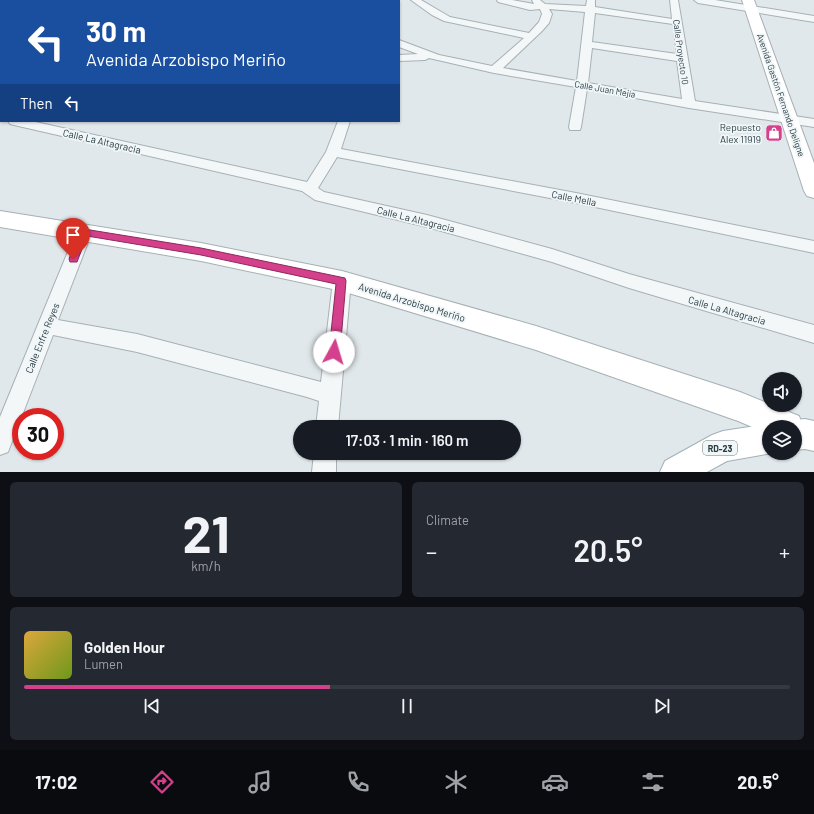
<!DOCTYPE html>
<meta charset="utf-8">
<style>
:root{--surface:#171b24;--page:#242831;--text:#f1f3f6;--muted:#9ea1a6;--line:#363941;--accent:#d5408d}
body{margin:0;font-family:Barlow,sans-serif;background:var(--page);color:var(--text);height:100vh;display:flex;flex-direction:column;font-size:15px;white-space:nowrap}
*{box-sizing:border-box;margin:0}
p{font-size:13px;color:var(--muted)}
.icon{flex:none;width:22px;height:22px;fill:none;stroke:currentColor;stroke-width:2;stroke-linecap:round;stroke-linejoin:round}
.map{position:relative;height:472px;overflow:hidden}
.sheet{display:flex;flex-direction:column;gap:10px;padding:10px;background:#0d0f14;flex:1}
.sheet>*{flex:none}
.hud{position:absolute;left:0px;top:0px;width:400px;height:122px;box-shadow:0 1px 3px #0004;background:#1a4fa0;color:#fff;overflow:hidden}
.controls{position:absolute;left:762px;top:372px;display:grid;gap:8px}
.controls a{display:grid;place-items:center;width:40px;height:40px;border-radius:50%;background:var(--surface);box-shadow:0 1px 3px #0004;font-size:20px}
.speed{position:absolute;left:12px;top:408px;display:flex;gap:8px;font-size:20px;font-weight:700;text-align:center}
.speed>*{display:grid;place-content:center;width:52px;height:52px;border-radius:50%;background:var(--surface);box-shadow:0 1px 3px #0004;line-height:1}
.speed .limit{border:6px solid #d22;background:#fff;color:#111}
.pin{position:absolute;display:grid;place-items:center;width:34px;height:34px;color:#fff;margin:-41px -17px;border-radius:50% 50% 50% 0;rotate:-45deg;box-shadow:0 0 4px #0007}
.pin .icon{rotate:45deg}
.me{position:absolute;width:44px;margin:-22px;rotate:6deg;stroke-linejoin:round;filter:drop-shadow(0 0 3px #0008)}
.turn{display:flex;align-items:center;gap:14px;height:84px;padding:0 20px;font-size:18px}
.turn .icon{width:52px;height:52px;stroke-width:2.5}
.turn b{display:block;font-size:28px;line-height:34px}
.then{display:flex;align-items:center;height:38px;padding:0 20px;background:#0003;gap:8px;font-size:15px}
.big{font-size:30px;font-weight:600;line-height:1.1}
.sheet .widget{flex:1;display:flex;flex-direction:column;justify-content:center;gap:6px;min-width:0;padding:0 14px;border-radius:6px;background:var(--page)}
.sheet .dial{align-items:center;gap:0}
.dial b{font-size:52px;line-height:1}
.song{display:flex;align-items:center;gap:12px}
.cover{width:48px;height:48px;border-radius:6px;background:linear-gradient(135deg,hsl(40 70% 55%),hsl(80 70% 35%))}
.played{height:4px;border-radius:2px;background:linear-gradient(90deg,var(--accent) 40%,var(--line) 40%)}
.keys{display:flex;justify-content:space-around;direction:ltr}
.heat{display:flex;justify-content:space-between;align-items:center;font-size:22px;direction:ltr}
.sheet .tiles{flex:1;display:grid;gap:10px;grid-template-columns:1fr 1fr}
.widget:last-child{grid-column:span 2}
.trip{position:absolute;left:293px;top:420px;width:228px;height:40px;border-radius:20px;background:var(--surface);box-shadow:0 1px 3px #0004;font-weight:600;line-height:40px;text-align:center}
.menu{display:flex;height:64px;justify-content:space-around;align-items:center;background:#090b0e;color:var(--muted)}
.menu .icon{width:28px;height:28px}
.menu .selected{color:var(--accent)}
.menu b{font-size:18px;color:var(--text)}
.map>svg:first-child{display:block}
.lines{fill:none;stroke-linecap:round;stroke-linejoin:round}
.street-casing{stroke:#a6b1b5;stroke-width:2}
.secondary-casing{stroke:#a6b1b5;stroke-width:2}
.primary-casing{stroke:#a0b1b7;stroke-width:2}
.street{fill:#f4f7f8;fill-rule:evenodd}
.secondary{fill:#fff;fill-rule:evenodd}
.primary{fill:#fff;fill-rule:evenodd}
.route{fill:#d5408d;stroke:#8a2a5c}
.labels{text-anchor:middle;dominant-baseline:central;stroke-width:3.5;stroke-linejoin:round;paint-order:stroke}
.far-street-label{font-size:9px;fill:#283c43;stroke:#f1f6f8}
.shield{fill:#f1f6f8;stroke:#647479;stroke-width:1}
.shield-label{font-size:9px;font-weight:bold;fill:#283c43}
.poi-label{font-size:10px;fill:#283c43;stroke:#f1f6f8;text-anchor:end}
.street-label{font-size:10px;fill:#283c43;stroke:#f1f6f8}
</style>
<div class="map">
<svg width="814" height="472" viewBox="0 0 814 472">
<rect width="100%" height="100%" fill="#e1e8eb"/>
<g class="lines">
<defs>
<path id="street" d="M176 0H184V1H176Z
M325 0H335V1H325Z
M340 0H349V1H340Z
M411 0H421L450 17 529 33 539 22 542 14 540 9 530 10 498 2 497 0H512L534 4 532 0H540L545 4 586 6 587 0H595V7L672 19 670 0H678L695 101 814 119V127L689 108 587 89 581 127 580 130H570L569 127 576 87 494 73 429 58 425 60 399 61V55L418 54 399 47V40L439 55 492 66 524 38 444 21 432 15ZM549 9 585 12 577 81 503 68 542 31 549 23 552 14ZM595 13 673 24 677 54 592 42ZM592 48 677 61 682 99 588 83Z
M694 0H715L814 16V22L698 3Z
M0 24H1V30H0Z
M0 113H1V121H0Z
M8 121H31L307 182 326 152 338 121H350L341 149 576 193 814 241V253L576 203 337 157 318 188 324 192 427 215 552 249 629 274 814 325V343L629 288 552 262 427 227 315 200 302 191 14 125 10 124Z
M84 226 90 228 92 232 58 320 137 334 321 382 333 281 336 276 342 274 348 276 351 281 338 427H316L319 401 307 397 137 352 53 335 8 452 0 455V417L76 232 78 228Z
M314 453H336V472H312Z"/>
<path id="secondary" d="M742 0H754L814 163V198L807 196 804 191Z
M0 211 201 243 342 271 536 326 740 392 799 416 803 427 799 438 795 439V427H769V434L738 421 536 350 342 291 201 261 0 227Z"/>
<path id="primary" d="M805 419 814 421V451L805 449 795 450V427H783L784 424 795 420Z
M769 424 777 427H769V453H772L727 461 707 472H660L665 461 712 435 723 431Z"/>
</defs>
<use href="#street" class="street-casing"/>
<use href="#secondary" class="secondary-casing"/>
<use href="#primary" class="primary-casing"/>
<use href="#street" class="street"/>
<use href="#secondary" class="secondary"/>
<use href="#primary" class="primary"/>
</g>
<path class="route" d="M84 229 201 248 345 278 346 281 340 352 338 356 334 358 330 356 329 352 336 284 201 255 87 236 77 262H70L69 259 79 232Z"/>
<defs>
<symbol id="shop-square" viewBox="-11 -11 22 22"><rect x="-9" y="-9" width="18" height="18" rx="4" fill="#d5408d" stroke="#f1f6f8"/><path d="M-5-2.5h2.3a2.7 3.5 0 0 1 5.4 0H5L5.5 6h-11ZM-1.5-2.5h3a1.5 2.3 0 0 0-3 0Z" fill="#fff"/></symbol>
</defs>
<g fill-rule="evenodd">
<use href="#shop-square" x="764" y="123" width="20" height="20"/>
</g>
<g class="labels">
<g class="far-street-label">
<text transform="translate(681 52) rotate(82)">Calle Proyecto 10</text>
<text transform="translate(605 89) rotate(10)">Calle Juan Mejía</text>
<text transform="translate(781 95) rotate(71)">Avenida Gastón Fernando Deligne</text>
</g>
<rect class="shield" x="703" y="441" width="34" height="14" rx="3"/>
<g class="shield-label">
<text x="720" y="448">RD-23</text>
</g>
<g class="poi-label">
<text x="761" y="127">Repuesto<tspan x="761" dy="12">Alex 11919</tspan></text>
</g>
<g class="street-label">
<text transform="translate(102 141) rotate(13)">Calle La Altagracia</text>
<text transform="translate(574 198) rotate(11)">Calle Mella</text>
<text transform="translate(416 219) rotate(14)">Calle La Altagracia</text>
<text transform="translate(412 302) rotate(17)">Avenida Arzobispo Meriño</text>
<text transform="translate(727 310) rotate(16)">Calle La Altagracia</text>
<text transform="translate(42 338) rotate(-68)">Calle Enfre Reyes</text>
</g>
</g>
</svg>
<div class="controls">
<a><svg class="icon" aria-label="sound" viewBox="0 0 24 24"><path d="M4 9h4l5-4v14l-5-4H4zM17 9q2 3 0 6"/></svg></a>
<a><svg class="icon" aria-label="layers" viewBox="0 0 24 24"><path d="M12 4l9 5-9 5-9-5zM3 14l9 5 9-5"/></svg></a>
</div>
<div class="speed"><div class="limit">30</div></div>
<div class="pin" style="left:73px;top:259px;background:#d93025"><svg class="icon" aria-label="arrive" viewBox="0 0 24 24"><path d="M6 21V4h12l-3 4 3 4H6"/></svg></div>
<svg class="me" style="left:334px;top:352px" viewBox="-20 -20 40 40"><circle r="19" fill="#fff"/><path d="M0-13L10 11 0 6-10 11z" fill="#d5408d"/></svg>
<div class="trip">17:03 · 1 min · 160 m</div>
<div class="hud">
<div class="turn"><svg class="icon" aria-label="left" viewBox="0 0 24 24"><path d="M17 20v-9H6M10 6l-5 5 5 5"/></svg><div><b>30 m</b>Avenida Arzobispo Meriño</div></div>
<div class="then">Then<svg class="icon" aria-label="left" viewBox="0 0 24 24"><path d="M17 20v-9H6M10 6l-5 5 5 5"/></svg></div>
</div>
</div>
<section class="sheet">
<div class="tiles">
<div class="widget dial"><b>21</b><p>km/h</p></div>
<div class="widget"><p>Climate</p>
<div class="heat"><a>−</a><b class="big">20.5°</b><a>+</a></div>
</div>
<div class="widget">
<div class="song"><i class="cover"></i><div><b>Golden Hour</b><p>Lumen</p></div></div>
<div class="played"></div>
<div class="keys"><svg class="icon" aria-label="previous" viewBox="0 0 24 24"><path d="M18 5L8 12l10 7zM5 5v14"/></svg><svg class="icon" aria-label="pause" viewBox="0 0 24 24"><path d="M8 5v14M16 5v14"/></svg><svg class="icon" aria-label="next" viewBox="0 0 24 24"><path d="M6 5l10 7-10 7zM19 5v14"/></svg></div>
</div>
</div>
</section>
<nav class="menu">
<b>17:02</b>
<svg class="icon selected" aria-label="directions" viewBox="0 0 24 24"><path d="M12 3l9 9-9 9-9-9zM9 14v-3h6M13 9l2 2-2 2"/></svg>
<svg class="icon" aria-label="music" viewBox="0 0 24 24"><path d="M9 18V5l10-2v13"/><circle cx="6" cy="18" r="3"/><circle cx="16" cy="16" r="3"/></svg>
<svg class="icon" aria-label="phone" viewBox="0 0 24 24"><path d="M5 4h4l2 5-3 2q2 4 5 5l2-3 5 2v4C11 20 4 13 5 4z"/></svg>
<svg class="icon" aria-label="climate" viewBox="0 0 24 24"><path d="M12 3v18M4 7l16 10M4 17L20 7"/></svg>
<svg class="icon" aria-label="car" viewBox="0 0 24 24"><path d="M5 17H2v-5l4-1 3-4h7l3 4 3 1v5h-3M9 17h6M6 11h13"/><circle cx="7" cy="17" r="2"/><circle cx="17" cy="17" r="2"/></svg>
<svg class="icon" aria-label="filters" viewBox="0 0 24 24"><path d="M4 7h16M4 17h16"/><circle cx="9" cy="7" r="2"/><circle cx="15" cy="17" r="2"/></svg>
<b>20.5°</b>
</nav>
